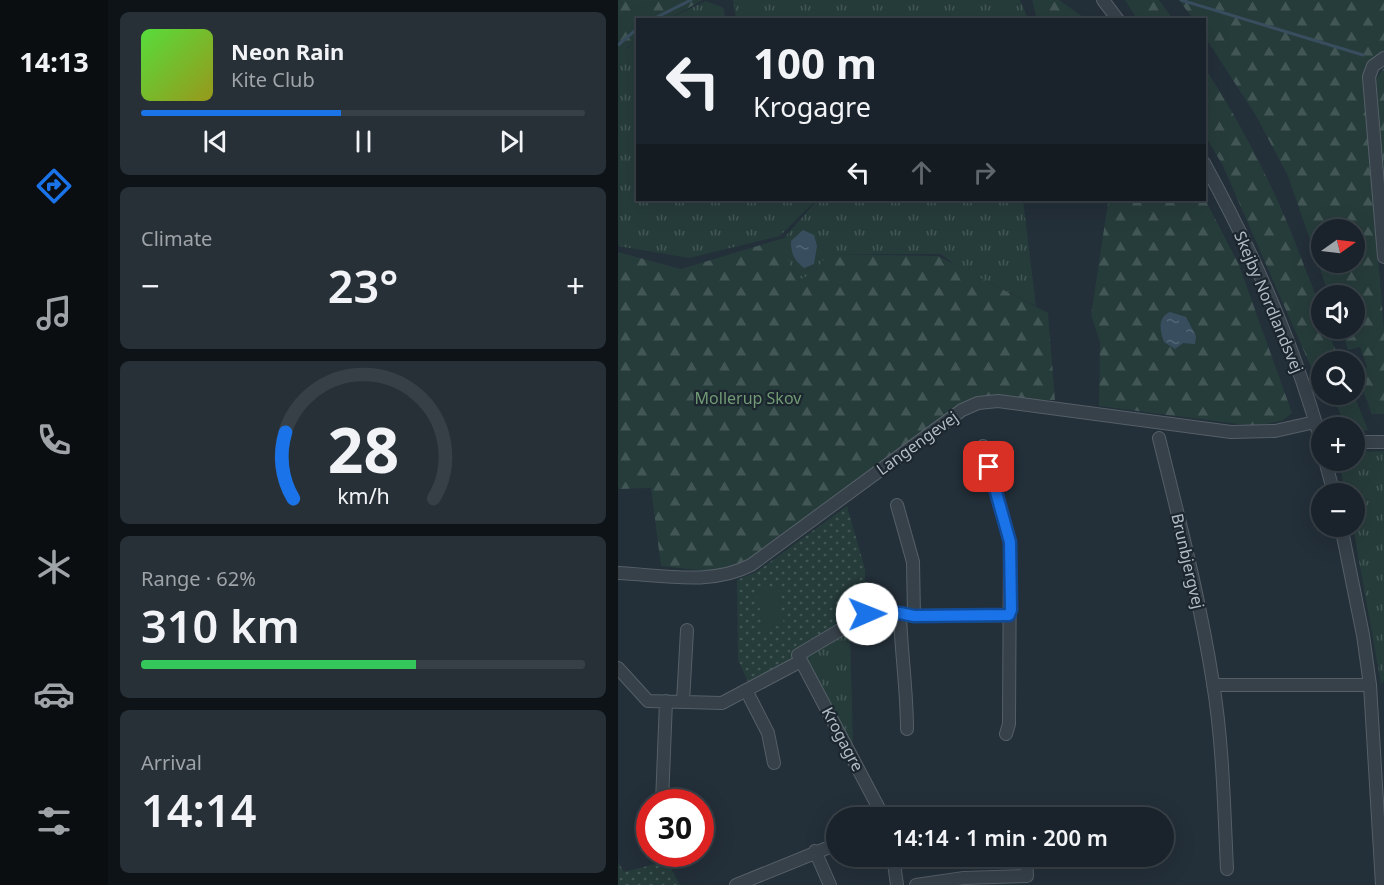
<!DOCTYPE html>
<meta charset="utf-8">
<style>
:root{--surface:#1a232b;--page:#272f37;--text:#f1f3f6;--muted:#9fa4a9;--line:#384047;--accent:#1a73e8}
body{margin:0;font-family:"Noto Sans",sans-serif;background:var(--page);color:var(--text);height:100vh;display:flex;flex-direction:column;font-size:22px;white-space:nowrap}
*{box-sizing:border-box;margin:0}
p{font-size:20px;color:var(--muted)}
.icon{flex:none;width:33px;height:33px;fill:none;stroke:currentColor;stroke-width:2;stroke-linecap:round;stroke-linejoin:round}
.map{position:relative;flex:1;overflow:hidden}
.details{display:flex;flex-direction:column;gap:12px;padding:12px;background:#0e1318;width:510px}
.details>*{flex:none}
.hud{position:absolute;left:18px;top:18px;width:570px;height:183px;border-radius:0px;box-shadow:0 6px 24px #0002,0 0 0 2px var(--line);background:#1a232b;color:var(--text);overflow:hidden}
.needle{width:39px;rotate:76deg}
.controls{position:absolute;left:693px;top:219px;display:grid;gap:12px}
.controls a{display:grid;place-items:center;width:54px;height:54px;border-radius:50%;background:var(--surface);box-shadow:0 6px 24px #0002,0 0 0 2px var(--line);font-size:30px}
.speed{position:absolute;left:18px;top:789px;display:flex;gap:12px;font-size:30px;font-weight:700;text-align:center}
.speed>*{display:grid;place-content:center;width:78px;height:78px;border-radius:50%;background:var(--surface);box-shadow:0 6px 24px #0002,0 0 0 2px var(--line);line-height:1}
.speed .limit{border:9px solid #d22;background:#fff;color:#111}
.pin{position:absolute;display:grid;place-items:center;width:51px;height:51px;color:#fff;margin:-26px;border-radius:12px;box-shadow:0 3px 9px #0006}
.me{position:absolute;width:66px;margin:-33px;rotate:89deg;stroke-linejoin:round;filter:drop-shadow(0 0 4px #0008)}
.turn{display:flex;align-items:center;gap:21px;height:126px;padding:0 18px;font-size:27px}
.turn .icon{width:78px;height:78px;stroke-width:2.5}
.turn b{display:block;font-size:42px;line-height:51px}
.lanes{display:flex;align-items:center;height:57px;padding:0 18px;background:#0003;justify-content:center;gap:30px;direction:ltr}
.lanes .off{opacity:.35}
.big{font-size:45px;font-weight:600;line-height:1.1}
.details .widget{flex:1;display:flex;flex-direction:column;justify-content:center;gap:9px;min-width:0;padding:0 21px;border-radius:9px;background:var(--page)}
.details .dial{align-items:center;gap:0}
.dial svg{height:156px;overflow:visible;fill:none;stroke:var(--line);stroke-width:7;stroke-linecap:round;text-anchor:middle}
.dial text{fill:var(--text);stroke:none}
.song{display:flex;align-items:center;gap:18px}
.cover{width:72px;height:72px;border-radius:9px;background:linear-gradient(135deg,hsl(110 70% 55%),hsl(60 70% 35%))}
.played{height:6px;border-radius:3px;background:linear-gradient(90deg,var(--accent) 45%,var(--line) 45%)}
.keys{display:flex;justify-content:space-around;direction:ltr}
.heat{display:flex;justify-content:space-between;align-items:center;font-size:33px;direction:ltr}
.charge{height:9px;border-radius:4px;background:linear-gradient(90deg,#34c759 62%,var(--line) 0)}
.trip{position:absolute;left:208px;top:807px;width:348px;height:60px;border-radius:30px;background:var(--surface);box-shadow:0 6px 24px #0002,0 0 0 2px var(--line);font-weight:600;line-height:60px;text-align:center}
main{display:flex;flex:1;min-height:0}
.tabs{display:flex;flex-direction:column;width:108px;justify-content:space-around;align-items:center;background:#0a0e11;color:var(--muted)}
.tabs .icon{width:42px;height:42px}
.tabs .active{color:var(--accent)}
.tabs b{font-size:27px;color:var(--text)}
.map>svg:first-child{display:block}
.grass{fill:url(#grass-tufts)}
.forest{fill:url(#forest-firs);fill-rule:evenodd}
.park{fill:url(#park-dots)}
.garden{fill:#263c3b}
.water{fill:url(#water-ripples)}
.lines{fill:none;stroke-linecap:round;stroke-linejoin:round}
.stream{stroke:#384e5f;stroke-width:3}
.minor-casing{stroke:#555f67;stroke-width:14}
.minor{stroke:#374149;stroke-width:12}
.route-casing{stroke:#114b97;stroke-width:15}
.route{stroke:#1a73e8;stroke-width:10}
.labels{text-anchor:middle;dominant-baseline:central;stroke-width:4.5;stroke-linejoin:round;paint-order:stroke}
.street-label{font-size:16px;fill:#b2bcc5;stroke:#1c262e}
.park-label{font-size:16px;fill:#719a75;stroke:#1c262e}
</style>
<main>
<nav class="tabs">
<b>14:13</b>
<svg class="icon active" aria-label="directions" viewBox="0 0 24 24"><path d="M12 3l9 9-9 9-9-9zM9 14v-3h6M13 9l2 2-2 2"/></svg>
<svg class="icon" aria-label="music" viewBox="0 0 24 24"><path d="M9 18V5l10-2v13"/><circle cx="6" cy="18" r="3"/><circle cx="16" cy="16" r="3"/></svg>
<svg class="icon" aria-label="phone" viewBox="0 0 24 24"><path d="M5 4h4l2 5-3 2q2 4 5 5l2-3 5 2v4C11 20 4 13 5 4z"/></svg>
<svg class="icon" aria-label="climate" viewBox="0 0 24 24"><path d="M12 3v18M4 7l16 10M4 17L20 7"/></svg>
<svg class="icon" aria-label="car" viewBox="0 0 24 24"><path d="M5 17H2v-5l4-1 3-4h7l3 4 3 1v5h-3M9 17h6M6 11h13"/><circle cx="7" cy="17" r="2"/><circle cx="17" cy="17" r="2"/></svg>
<svg class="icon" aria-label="filters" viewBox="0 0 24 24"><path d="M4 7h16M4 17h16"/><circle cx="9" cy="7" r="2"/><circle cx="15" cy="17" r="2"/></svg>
</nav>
<section class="details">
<div class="widget">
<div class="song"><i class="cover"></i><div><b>Neon Rain</b><p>Kite Club</p></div></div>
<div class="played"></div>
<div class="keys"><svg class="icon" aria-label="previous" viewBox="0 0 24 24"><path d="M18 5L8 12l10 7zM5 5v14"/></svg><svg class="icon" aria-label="pause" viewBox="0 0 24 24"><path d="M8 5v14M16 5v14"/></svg><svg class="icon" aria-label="next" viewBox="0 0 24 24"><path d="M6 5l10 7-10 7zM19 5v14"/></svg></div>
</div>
<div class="widget"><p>Climate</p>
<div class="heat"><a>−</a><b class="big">23°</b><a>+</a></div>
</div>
<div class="widget dial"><svg viewBox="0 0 100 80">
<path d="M14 69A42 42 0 1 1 86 69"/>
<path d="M14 69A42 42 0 0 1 10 35" stroke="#1a73e8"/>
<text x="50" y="56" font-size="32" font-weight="700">28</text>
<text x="50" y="72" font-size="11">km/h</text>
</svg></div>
<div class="widget"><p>Range · 62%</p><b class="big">310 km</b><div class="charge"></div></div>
<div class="widget"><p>Arrival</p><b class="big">14:14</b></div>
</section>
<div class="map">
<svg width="766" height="885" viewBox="0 0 766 885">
<defs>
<pattern id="grass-tufts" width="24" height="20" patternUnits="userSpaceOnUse" patternTransform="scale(1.5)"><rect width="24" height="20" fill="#263c3b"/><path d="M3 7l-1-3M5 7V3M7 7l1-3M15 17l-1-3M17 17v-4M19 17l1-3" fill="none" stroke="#435656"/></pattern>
<pattern id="forest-firs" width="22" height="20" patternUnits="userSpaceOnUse" patternTransform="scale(1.5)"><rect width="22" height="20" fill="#263c3b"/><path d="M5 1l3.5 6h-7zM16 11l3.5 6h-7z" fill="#435656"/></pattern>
<pattern id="park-dots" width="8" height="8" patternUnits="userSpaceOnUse" patternTransform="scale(1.5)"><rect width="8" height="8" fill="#263c3b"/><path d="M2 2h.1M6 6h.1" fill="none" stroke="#435656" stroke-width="1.8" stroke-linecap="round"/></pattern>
<pattern id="water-ripples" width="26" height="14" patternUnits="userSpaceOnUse" patternTransform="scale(1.5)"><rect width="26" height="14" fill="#384e5f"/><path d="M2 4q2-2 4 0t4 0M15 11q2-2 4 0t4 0" fill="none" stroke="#526674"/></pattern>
</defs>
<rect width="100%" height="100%" fill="#232f39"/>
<path class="grass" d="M115 0H402L410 19H118Z
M88 1 106 8 107 19H50Z
M19 37 20 200H198L162 236 71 258 0 246V53L11 47Z
M199 200H405L418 306 337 265 323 254H211L194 274 184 279C170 272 167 253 166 238Z
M766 451V680L763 684 735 527 736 494 728 493 720 461 736 460 737 452Z
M232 629 235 746 188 663 191 651Z"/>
<path class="forest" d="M0 0H85L50 19 20 20C20 37 17 45 0 53Z
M414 0H441L468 19H419Z
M507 0H541L555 19H519Z
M561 0H766V54L746 77 766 331V414H754L738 372 749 367 742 347 730 350 723 329 736 328V296L711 295 670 176 637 114 587 37 586 20 575 19ZM704 230H736V262H704Z
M587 68C628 131 663 201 688 271 696 290 704 308 704 328L709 329 722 361 704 362 703 390 605 166 587 135Z
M766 68V196L757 80Z
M587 199 621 265 674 413 664 421 635 426 481 406 482 342 473 315 490 203 481 200Z
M166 238C168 253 169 272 184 279L194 274 211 254 320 256 430 313 437 400 360 399 129 561C101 576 74 569 43 566L33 488 0 489V252L63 269Z
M705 395H736L750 430 737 434 736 428 727 425 715 397Z"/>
<path class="park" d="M229 506 247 569V611L178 660 131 684 120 660 119 580 138 572Z
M38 854H68L50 863 62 885H0V862L6 872 37 864Z"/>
<path class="garden" d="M160 588 166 625 145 629 139 591Z"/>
<path class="water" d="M185 230 196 235 199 246 196 264 186 268C176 260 173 254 173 241Z
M552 312 568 317 578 336 577 344 565 343 557 349 546 342C542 331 539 318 552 312Z"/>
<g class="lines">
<path class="stream" d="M563 0 745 55
M33 20 73 0
M0 45 20 28"/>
<defs>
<path id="minor" d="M485 0 500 20
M766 58 755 66 751 77 766 257
M586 163C635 252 677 347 704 445
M541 438C561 519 582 600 595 683 605 744 606 807 609 869
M736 442H766
M365 446 392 542 391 724 388 734
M707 460 716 494
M279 505 295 562 296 616
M723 526 745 635 752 685 764 885
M0 573C44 575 93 586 133 565L344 410 360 403 380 401 613 432 657 431 697 422
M282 613C283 652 289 690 289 729
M0 668 30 701 104 703 183 661
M595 685H752
M128 690 150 733 156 763
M65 702 69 630
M44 802 48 701
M266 818 180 655 249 614 282 613 296 616 391 615
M197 851 212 885
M275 856 279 885
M118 885 219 844
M298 885 346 878 409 876 408 856"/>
</defs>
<use href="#minor" class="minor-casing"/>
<use href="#minor" class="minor"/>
</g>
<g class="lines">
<defs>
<path id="route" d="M249 614 282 613 296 616 391 615 393 610 392 542 371 467"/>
</defs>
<use href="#route" class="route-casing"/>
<use href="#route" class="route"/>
</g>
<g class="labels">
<g class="street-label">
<text transform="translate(651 302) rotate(67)">Skejby Nordlandsvej</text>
<text transform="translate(299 443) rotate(-36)">Langengevej</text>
<text transform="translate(570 561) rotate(77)">Brunbjergvej</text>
<text transform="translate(225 739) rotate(62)">Krogagre</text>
</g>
<g class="park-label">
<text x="130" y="398">Mollerup Skov</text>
</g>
</g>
</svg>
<div class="controls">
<a><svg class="needle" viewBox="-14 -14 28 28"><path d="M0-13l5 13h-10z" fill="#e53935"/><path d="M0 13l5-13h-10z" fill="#9fa4a9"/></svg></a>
<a><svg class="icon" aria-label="sound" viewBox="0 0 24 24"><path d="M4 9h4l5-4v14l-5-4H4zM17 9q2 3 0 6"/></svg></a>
<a><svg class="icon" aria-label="search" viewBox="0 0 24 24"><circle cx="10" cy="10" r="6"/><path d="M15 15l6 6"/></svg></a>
<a>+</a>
<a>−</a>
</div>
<div class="speed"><div class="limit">30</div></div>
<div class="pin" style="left:371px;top:467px;background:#d93025"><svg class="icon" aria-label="arrive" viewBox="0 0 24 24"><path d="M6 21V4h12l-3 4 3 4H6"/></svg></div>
<svg class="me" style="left:249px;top:614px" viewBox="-20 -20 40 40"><circle r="19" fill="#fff"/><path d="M0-13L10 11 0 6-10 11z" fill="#1a73e8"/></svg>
<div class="trip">14:14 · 1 min · 200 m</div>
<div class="hud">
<div class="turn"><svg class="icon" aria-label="left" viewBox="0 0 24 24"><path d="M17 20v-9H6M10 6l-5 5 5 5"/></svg><div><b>100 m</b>Krogagre</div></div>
<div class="lanes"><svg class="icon" aria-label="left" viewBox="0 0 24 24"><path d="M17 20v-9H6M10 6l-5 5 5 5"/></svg><svg class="icon off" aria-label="ahead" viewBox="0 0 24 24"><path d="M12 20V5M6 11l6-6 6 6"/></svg><svg class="icon off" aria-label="right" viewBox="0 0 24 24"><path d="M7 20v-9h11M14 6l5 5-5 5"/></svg></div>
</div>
</div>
</main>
